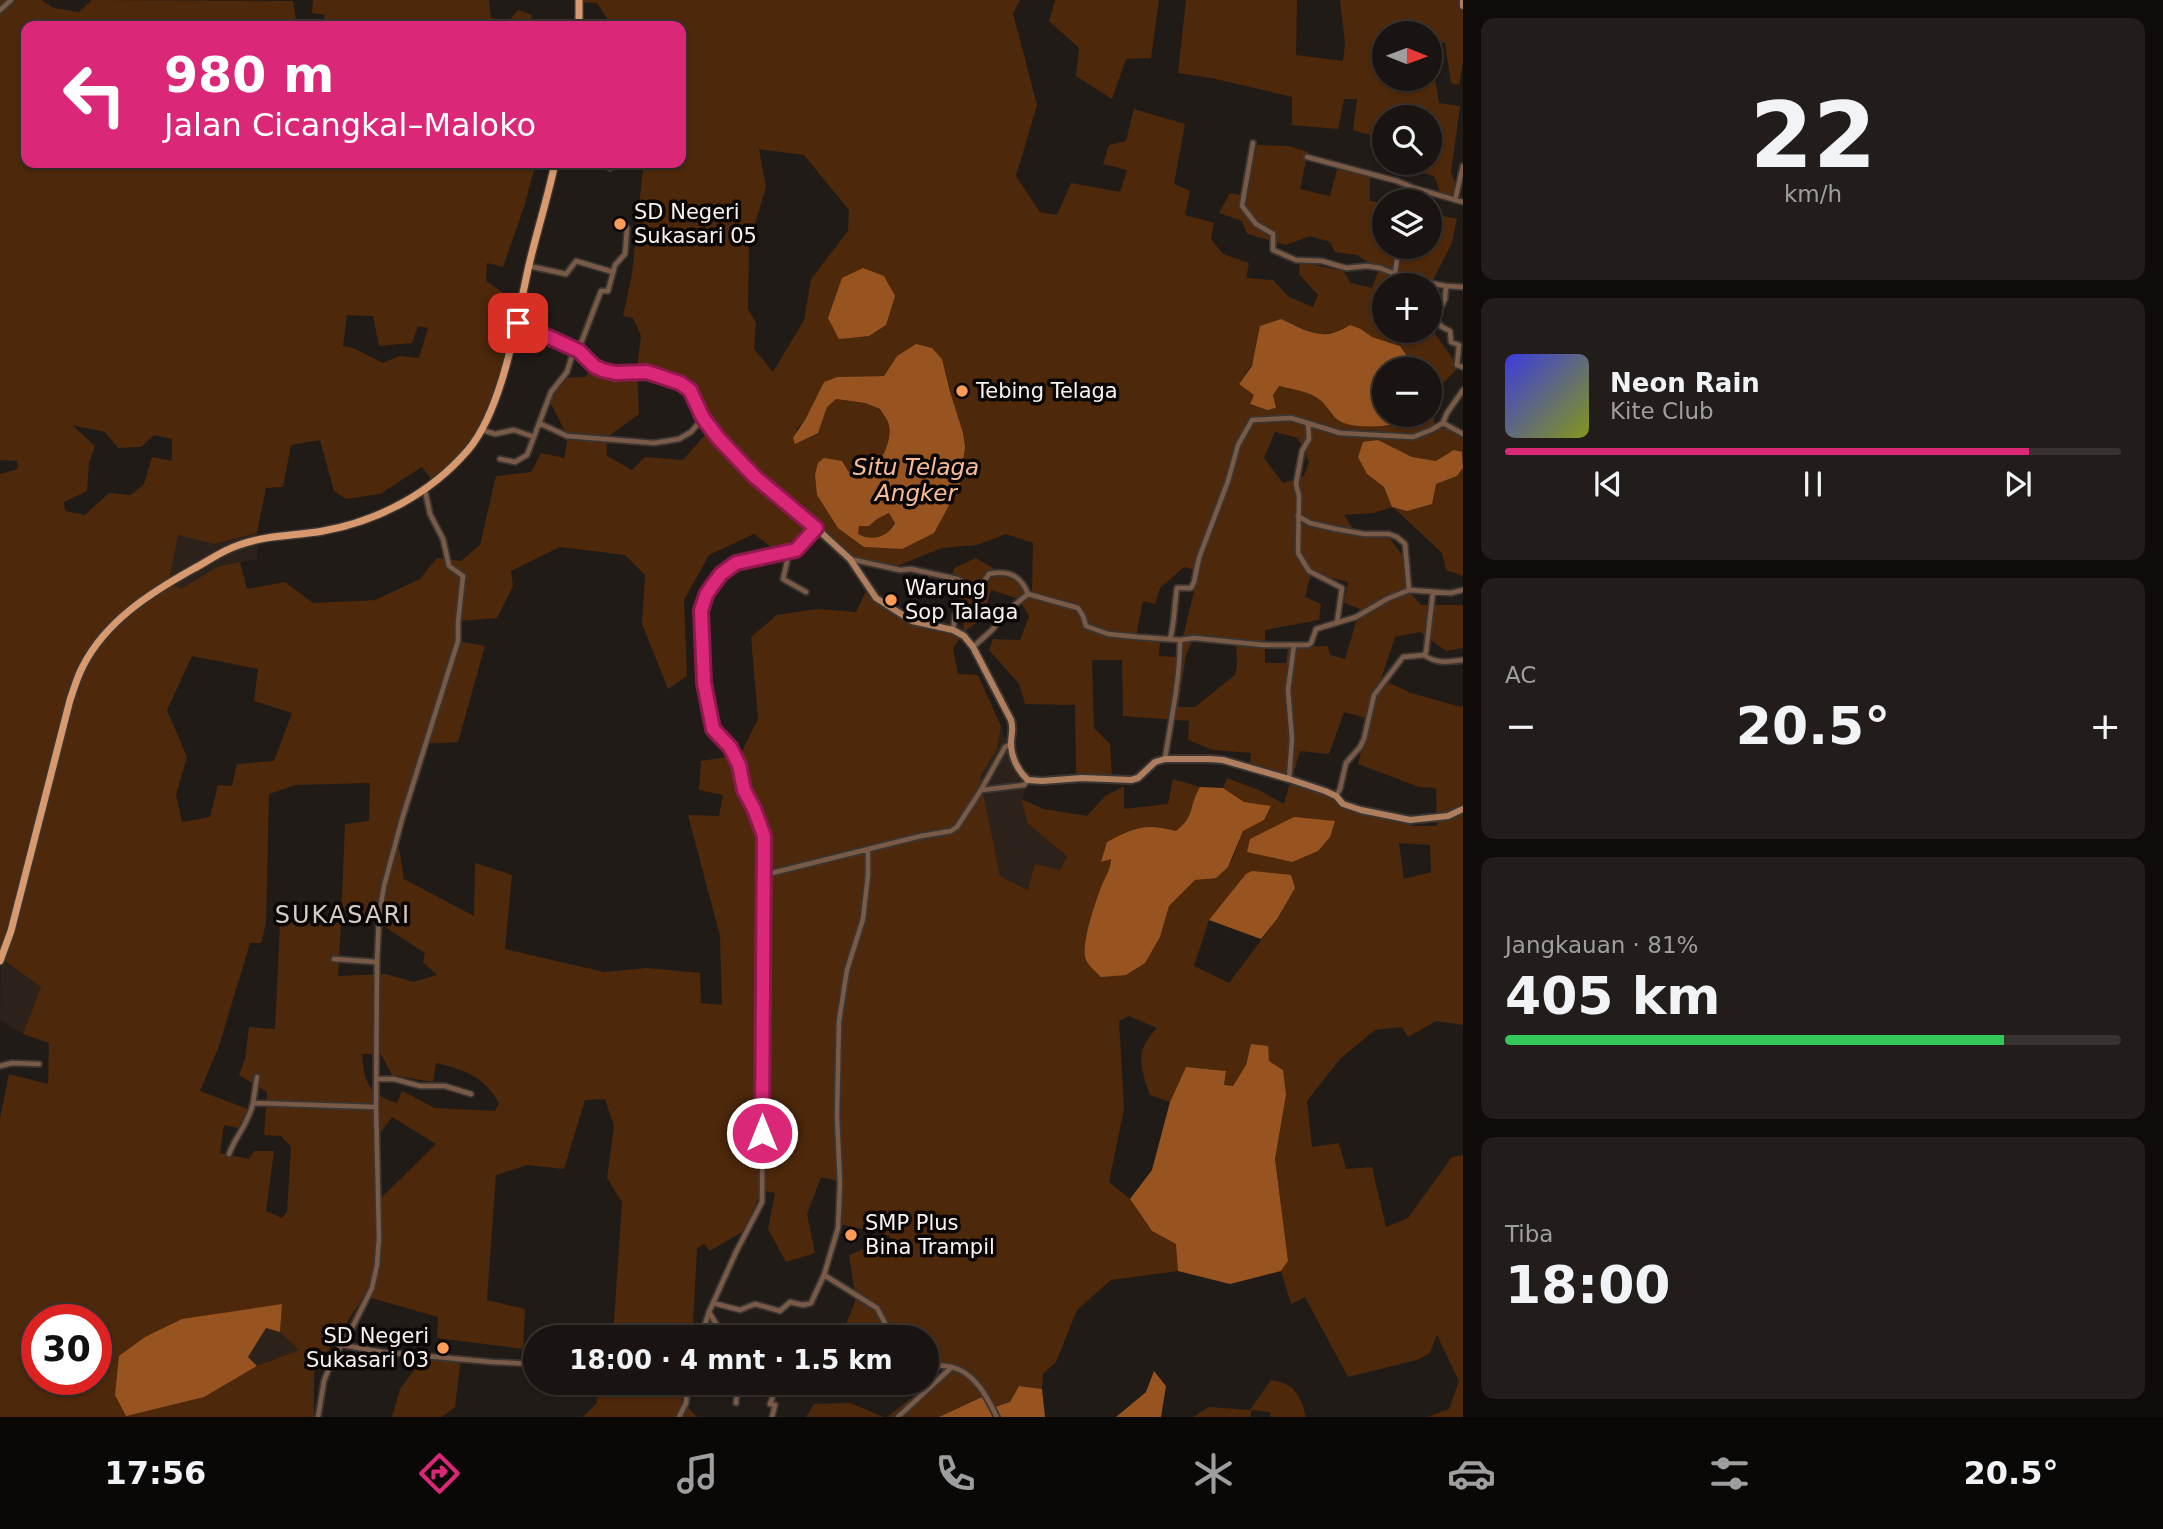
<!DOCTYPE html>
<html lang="id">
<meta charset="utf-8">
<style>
:root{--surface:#191411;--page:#221d1a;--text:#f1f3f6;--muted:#9f9e9f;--line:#373331;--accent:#db2777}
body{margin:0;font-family:"DejaVu Sans",sans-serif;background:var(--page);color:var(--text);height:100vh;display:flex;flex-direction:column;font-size:26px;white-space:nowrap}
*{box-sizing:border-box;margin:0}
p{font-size:23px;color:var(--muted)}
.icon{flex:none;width:38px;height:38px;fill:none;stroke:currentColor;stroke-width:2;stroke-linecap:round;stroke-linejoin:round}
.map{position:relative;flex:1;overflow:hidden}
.drawer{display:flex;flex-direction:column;gap:18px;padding:18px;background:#0e0b09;width:700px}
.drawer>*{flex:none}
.hud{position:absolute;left:21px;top:21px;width:665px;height:147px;border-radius:14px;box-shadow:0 2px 5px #0004,0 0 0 2px var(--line);background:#db2777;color:#fff;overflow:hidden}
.needle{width:46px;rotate:91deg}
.controls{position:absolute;left:1372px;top:21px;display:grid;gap:14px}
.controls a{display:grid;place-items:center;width:70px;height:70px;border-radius:50%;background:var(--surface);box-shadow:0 2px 5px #0004,0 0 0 2px var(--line);font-size:35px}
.speed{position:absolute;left:21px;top:1304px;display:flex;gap:14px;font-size:35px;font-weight:700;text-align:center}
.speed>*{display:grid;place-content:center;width:91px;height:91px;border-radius:50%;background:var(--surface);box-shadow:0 2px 5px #0004,0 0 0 2px var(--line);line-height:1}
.speed .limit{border:10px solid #d22;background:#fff;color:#111}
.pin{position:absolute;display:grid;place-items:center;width:60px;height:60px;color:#fff;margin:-30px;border-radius:14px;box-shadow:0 4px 10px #0006}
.me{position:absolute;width:77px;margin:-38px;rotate:0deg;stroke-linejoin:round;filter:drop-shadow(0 0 5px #0008)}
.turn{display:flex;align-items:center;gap:24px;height:147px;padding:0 28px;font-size:32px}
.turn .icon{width:91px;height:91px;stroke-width:2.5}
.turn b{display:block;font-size:49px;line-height:60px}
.big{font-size:52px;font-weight:700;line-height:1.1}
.drawer .widget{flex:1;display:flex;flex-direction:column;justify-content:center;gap:10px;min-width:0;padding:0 24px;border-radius:14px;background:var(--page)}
.drawer .dial{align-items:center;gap:0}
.dial b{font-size:91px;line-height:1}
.song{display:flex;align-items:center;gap:21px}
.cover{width:84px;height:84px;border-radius:10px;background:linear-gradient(135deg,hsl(240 70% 55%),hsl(70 70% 35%))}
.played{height:7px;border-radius:4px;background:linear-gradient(90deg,var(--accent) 85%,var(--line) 85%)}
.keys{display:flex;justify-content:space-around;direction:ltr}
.heat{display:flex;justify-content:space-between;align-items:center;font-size:38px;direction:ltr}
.charge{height:10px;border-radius:5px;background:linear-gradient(90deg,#34c759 81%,var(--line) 0)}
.trip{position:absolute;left:523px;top:1325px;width:416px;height:70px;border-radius:35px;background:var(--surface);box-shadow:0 2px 5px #0004,0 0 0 2px var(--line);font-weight:700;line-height:70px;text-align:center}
.dock{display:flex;height:112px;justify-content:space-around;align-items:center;background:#0a0807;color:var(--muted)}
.dock .icon{width:49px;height:49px}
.dock .on{color:var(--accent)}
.dock b{font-size:32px;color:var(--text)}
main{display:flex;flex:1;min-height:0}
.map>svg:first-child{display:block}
.built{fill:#2d221a}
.green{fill:#4d280b;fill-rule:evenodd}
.water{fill:#985420;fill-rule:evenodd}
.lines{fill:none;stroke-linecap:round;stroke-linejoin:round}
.street-casing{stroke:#3b3531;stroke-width:8}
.secondary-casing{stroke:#3b3531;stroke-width:10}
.primary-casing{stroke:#3b3531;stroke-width:10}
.street{stroke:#795a47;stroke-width:4.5}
.secondary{stroke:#ae7e5e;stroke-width:6}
.primary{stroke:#d8996f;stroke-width:7}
.route-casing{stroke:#8e194d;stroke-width:18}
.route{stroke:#db2777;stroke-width:12}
.poi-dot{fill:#fe9c57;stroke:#090605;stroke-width:2.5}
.labels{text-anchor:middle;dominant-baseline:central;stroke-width:7;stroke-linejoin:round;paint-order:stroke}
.poi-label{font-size:21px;fill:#f8f3f0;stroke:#090605;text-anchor:start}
.water-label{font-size:23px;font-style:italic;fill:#f8bd97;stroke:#090605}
.quarter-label{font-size:24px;letter-spacing:2px;fill:#d4cbc5;stroke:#090605}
</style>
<main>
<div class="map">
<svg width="1463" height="1417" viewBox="0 0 1463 1417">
<rect width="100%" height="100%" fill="#211b17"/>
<path class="built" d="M257 533V559L217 567 181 589 169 582 178 535 214 544Z
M1001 726 1016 764 1028 780 1022 799 1028 824 1067 856 1060 870 1029 890 1000 876 980 777 997 749Z
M1 959 41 987 23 1034 0 1020Z
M266 1328 280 1332 300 1350 257 1366 248 1357Z"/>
<path class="green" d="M0 0H41L54 8 79 12 92 0 293 1 297 26H26V163H536L524 207 503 267 487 263 486 281 502 292 500 314 517 323 480 430 458 459 433 481 422 467 380 494 346 499 334 491 320 440 291 445 283 487 266 488 257 533 214 544 178 535 169 582 181 589 217 567 240 562 247 589 285 582 313 603 375 600 420 579 437 558 461 561 480 545 496 476 531 472 541 453 564 458 568 437 550 402 557 378 586 377 592 362 605 368 637 369 641 336 633 318 623 316 632 274 643 169 631 163H681V26H612L597 3 576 2V0H1020L1013 13 1037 105 1016 176 1040 212 1057 215 1071 183 1120 192 1127 170 1103 164 1109 145 1126 141 1134 109 1185 124 1174 184 1190 191 1185 215 1214 223 1211 239 1223 254 1249 263 1246 278 1273 280 1289 297 1313 307 1318 295 1299 274 1300 262 1343 271 1351 283 1372 288 1379 269 1357 255 1335 252 1330 242 1310 236 1286 245 1247 234 1242 221 1219 213 1230 193 1246 196 1257 145 1288 146 1308 152 1300 189 1330 196 1338 166 1370 175V201L1384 203V247H1387L1386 254 1405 260 1409 247H1430V213L1457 219 1452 243 1430 286 1384 285V331H1430V327L1459 367 1431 395 1435 427 1463 432V457L1462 452 1436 461 1412 457 1378 440 1367 474 1384 487 1392 507 1435 484 1457 476 1463 468V576L1446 570 1442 553 1393 507 1373 513 1344 515 1355 532H1385L1409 564 1407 589 1421 605H1463V648L1446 651 1420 632 1395 637 1381 679 1411 693 1461 707 1463 705V1025L1436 1021 1408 1037 1402 1027 1375 1030 1340 1059 1307 1101 1312 1147 1339 1143 1346 1169 1372 1167 1386 1227 1408 1218 1452 1157 1463 1155V1417H1427L1449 1409 1459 1381 1437 1335 1430 1353 1417 1360 1348 1377 1305 1297 1291 1304 1281 1271 1288 1261 1275 1159 1286 1095 1269 1061 1251 1045 1246 1065 1233 1086 1224 1085 1226 1071 1186 1067 1170 1102 1150 1095C1140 1066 1134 1052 1157 1028L1129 1016 1119 1021 1124 1109 1109 1182 1130 1199 1152 1231 1177 1244 1178 1271 1111 1280 1077 1310 1056 1362 1043 1374 1042 1389 1019 1386 1010 1402 989 1409 983 1396 939 1417H887L946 1371 928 1349V1337H917L910 1329H893L892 1337H831L843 1332 856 1299 849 1255 871 1246 888 1251 890 1236 840 1224 836 1181 821 1177 807 1214 815 1253 786 1262 768 1229 775 1193 761 1190 747 1229 710 1251 704 1244 697 1248 693 1326 648 1337H613L622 1202 607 1178 614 1126 605 1099 585 1100 564 1169 527 1165 496 1175 487 1300 525 1309 523 1349 437 1338 438 1317 364 1296 314 1373V1417H0V1118L9 1074 48 1084 49 1043 23 1034 41 987 2 959 0 961V474L18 469 17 461 0 460ZM759 149 804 155 849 210 848 231 811 279 804 320 773 372 754 349 756 323 748 309 749 245 766 187ZM347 315 373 316 379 346 412 343 418 326 428 328 419 358 399 356 383 363 353 348 343 346ZM1281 319 1315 335 1361 329 1372 337 1400 346 1416 369H1430V415H1420L1418 419C1400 425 1355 432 1338 420 1331 415 1327 405 1320 399 1310 391 1291 388 1278 386L1273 395 1276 408 1267 410 1250 404 1254 395 1239 384ZM897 356 942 359 950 392 902 549 864 547 824 458 861 479C877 472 893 443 889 425 888 420 883 414 880 409L865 403 836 399 827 406 818 433 796 430 806 418 824 382 837 377 884 376ZM653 369 688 387 712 427 683 460 645 457 632 470 607 456 606 438 639 414 637 370ZM72 425 105 432 118 448 141 447 154 435 172 439V461L152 457 144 484 131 495 109 493 85 515 65 511 64 502 87 491 89 464 95 446ZM1275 432 1298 438 1309 462 1304 476 1283 483 1264 458ZM813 526 851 557 897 566 942 548 977 545 1006 534 1033 543 1032 591 976 558 954 568 949 594 966 602 963 632 912 621 867 589 856 612 817 609 777 615 751 637 758 719 740 755 701 761 699 790 723 795 719 816 688 815 720 936 722 1005 701 1003 700 973 647 968 604 972 505 949 512 875 475 863 474 916 404 879 396 830 423 744 458 742 485 646 457 641 458 621 497 618 513 586 511 571 560 547 625 555 645 575 642 624 668 689 687 676 684 600 709 555 754 534 774 549 796 546ZM1184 567 1199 571 1178 657 1159 656 1160 641 1136 636 1143 601 1155 604 1160 588ZM1311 573 1348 582 1344 603 1360 609 1345 659 1330 655 1328 646 1288 647 1286 663H1265V630L1319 620 1321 604 1305 597ZM991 590 1019 599 1029 616 1020 640 993 639 989 650 1019 684 1025 704 1075 705 1076 775 1112 778 1110 744 1094 728 1092 660H1122L1123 716 1189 721 1188 740 1213 750 1251 753 1250 767 1290 782 1284 804 1259 790 1227 778 1223 788 1244 802 1271 807 1264 820 1243 831C1230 863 1233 876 1195 880L1169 906 1160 937 1086 941 1102 886 1111 868V858L1102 862 1107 842C1135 828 1145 822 1176 831 1196 815 1188 807 1200 787L1173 779 1168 804 1124 809V786L1105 796 1087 816 1044 809 1021 799 1028 824 1067 856 1060 870 1035 864 1028 890 1000 876 980 777 997 749 1001 726 978 675 958 674 953 648 964 632 983 618ZM1192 641 1236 643 1237 665 1235 675 1195 707H1178L1186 655ZM192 656 258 669 254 701 292 713 274 761 237 764 232 786 218 785 210 817 182 822 176 795 187 757 167 710ZM1344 712 1369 719 1358 764 1419 787 1436 788 1437 826H1412L1291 782 1300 751 1329 754ZM370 783 369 821 345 824 341 923H280L275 1029 249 1027 245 1059 239 1075 267 1092 264 1135 281 1136 291 1147 287 1212 282 1218 266 1211 274 1151H254L249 1159 220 1153 224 1125 238 1128 248 1109 200 1091 219 1046 250 943H261L266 923 269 794 296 785ZM1399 843 1430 845 1431 872 1404 879ZM1226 900 1277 919 1229 983 1194 966 1209 920ZM373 919 425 953 423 962 437 975 413 982 386 974 338 976 341 924ZM362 1054H381L392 1075 433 1082 436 1063C466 1070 483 1076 499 1103L495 1111 435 1108 402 1091 397 1103C368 1094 364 1082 362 1054ZM392 1117 436 1144 382 1197 375 1140ZM282 1304 280 1332 299 1350 257 1366 202 1396ZM37 1320H96V1379H37Z
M313 0H489L491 18 509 21 518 10 532 15 529 26H323L325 15 312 13Z
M1055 0H1159L1151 58 1126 59 1112 99 1076 76 1079 48 1049 21Z
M1186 0H1297L1296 55 1343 61 1345 43 1340 0H1463V62L1459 85 1451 83 1445 43 1430 40V33H1384V79H1430V49L1439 103 1460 106 1451 172 1461 199 1441 194 1434 176 1404 168 1405 163H1430V117H1384V139L1353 130 1357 99H1344L1338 129 1292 125V97L1212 78 1178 73Z
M889 513 895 522C888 537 871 543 858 534L859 526H869L877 519Z
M424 1357 461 1358 455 1407 442 1417H392L400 1389Z
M1271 1380C1295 1384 1300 1394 1306 1417H1271L1270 1412 1251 1410V1417H1193L1209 1407 1250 1410Z
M598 1382 687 1383 681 1400 697 1417H583L597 1403Z
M850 1403 884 1417H806L814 1404Z"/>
<path class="water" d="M863 268 884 276 895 296 886 325 869 336 839 339 828 318 842 278Z
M1281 319C1307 331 1323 343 1350 325L1361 329 1372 337 1400 346 1416 369H1384V415H1420L1418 419C1400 425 1355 432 1338 420 1331 415 1327 405 1320 400 1310 391 1291 389 1279 386L1273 395 1276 408 1267 410 1250 404 1254 395 1239 384 1252 366 1260 326Z
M916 344 932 348 942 359 950 392 963 433 965 447 960 485 934 533 902 549 864 547 838 528 817 495 815 475 818 463 824 458 842 461 848 471 860 479C877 472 893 443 889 425 888 420 883 414 880 409L865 403 836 399 827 407 818 433 795 444 793 438 806 418 824 382 837 377 884 376 897 356ZM889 513 895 523C888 537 872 542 858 534L859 526H869L877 519Z
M1378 440 1412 457 1436 461 1454 450 1462 452 1463 468 1457 476 1436 484 1432 504 1407 511 1392 507 1384 487 1367 474 1358 457 1363 442Z
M1200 787 1223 788 1244 802 1271 806 1264 820 1243 831 1228 867 1216 878 1195 880 1169 906 1160 937 1145 963 1126 975 1101 977C1096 972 1089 966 1086 960 1080 946 1096 900 1102 885 1106 875 1111 869 1111 859L1101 862 1107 842C1135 827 1145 823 1176 831 1196 815 1188 807 1200 787Z
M1294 817 1335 821 1330 837 1318 851 1292 862 1247 852 1250 839Z
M1252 871 1291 875 1295 888 1277 919 1261 939 1209 920 1246 874Z
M1251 1044 1268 1046 1269 1061 1283 1070 1286 1095 1275 1159 1288 1261 1281 1271 1230 1284 1178 1271 1176 1244 1152 1231 1130 1199 1152 1170 1170 1102 1186 1067 1226 1071 1224 1085 1233 1086 1246 1065Z
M282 1304 280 1332 266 1328 248 1357 257 1366 204 1397 126 1416 115 1395 119 1356 145 1337 182 1319Z
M1154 1371 1166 1386 1161 1417H1116L1146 1392Z
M1019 1386 1042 1389 1045 1417H939L984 1396 989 1409 1010 1402Z"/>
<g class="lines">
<defs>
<path id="street" d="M0 10 11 0
M1253 143 1242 206 1256 224 1273 234V250L1296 260 1322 261 1346 268 1367 266 1380 268 1408 279 1446 286 1463 287
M1307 157 1397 181 1414 188 1463 202
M602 163 610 168
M1455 200 1463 166
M1409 201 1414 188
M529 266 566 274 576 261 613 272
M1395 273 1399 247
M1446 286 1445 299 1435 319 1442 327 1450 331 1451 342 1459 345 1457 365 1463 367
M578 351 601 291H608L615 265 625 254 627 228
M539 423 567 436 654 443 679 439 691 432 703 418
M1308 423 1309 439 1302 451 1296 484 1299 496 1298 553 1309 571 1342 588 1337 622
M1443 423 1463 434
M482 430 495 434 514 430 534 437
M500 459 515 462 527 455 551 392 567 372 574 349
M1298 516 1310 523 1336 529 1364 534H1389L1397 537 1405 544 1409 590
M789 553 783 579 806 592
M850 559 900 570 911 569 957 579 973 587H979L983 583 989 574C1008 570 1021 575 1028 594L1078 608 1083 616 1086 626 1108 634 1138 637 1180 640 1194 638 1264 645H1308L1311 643 1316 629 1356 617 1387 599 1409 590 1451 593 1463 590
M953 630 955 615
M1170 639C1175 622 1174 606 1177 588H1191L1194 582 1199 558 1228 481 1238 445 1252 420 1291 418 1340 433 1413 437 1431 430 1443 423 1447 413 1463 390
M973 647 992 630 1006 612 1028 594
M1424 655C1437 664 1448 662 1463 660
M1165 759C1171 719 1180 681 1180 640
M1289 779 1292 739 1288 690 1294 645
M982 790 1024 785 1028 780
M1336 796 1340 789 1346 763 1360 747 1364 739 1374 695 1403 657 1424 655 1426 652 1433 592
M764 875 921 836 951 831 957 827 981 790 1005 747 1011 744
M334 959 377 962
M0 1066 12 1063 39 1064
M376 1079H394L420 1086H445L471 1094
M253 1103 257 1077
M229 1154C235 1137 250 1121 253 1103L376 1107
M824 1275 877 1308 886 1325 888 1337
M713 1303 740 1310 755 1304 780 1311 790 1302 803 1305 811 1303 824 1275 838 1228 840 1184 837 1116 839 1021 847 970 863 919 868 875V850
M709 1312 724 1337
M701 1337 709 1312 736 1252 762 1202 764 875V836L754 809 744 790 739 765 730 747 713 729 704 683 701 610 706 595 712 586 721 574 736 563 796 550 816 528
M342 1345 382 1352 492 1362 536 1364
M928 1365C935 1366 944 1365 951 1367 975 1372 987 1397 997 1417
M736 1403 738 1382
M318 1417 324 1381 332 1360 351 1330 372 1288 377 1265 379 1238 376 1107 377 962 379 916 384 886 402 819 458 641V623L463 576 449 566 443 539 430 514 425 490
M679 1417 686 1403 688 1382
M772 1417 775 1405 770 1404 778 1382
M898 1417 952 1367"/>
<path id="secondary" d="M1463 0V6
M518 323 578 351 594 366 602 370 615 373 647 372 680 383 690 390 703 418 719 439 755 477 802 515 850 559 876 598 912 621 953 630 964 636 973 647 1011 720C1014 729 1011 735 1011 743 1011 757 1018 771 1028 780L1042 781 1082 778 1131 780 1138 778 1155 762 1165 759H1209L1223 760 1289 779 1325 791 1336 796 1343 804 1361 810 1410 820 1448 816 1463 809"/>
<path id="primary" d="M579 26V0
M0 961 11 931 70 700C74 689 77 677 83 666 106 621 150 593 193 569 208 561 223 550 239 545 266 535 295 536 323 531 379 521 431 493 468 450 503 409 517 318 529 265 537 231 548 197 555 163"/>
</defs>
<use href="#street" class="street-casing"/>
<use href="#secondary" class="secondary-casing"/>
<use href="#primary" class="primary-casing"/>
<use href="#street" class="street"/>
<use href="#secondary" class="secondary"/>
<use href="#primary" class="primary"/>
</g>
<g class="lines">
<defs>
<path id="route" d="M518 323 579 351 594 366 602 370 615 373 647 372 680 383 690 390 703 418 719 439 755 477 816 528 796 550 736 563 721 574 712 586 706 595 701 611 704 683 713 729 730 747 739 765 744 790 754 809 764 836 762 1133"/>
</defs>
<use href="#route" class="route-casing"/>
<use href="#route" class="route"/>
</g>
<g class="poi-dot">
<circle cx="620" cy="224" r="7"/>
<circle cx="962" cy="391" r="7"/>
<circle cx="891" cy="600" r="7"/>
<circle cx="851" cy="1235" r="7"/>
<circle cx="443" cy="1348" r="7"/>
</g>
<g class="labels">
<g class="poi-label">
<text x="634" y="212">SD Negeri<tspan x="634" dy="24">Sukasari 05</tspan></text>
<text x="976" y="391">Tebing Telaga</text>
<text x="905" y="588">Warung<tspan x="905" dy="24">Sop Talaga</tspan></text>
<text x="865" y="1223">SMP Plus<tspan x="865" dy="24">Bina Trampil</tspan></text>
<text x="429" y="1336" text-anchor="end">SD Negeri<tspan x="429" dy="24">Sukasari 03</tspan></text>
</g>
<g class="water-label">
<text x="916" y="467">Situ Telaga<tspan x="916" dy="26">Angker</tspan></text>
</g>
<g class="quarter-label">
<text x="343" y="915">SUKASARI</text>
</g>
</g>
</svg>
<div class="controls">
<a><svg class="needle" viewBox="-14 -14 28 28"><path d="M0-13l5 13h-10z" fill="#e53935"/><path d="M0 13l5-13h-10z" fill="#9f9e9f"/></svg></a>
<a><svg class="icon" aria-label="search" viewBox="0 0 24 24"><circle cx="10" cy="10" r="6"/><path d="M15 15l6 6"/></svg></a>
<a><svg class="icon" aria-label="layers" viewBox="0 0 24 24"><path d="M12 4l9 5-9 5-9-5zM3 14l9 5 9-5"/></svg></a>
<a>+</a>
<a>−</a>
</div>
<div class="speed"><div class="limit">30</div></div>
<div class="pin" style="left:518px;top:323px;background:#d93025"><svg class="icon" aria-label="arrive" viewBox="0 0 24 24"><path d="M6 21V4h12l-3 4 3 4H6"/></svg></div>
<svg class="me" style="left:762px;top:1133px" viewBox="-20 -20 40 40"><circle r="17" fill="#db2777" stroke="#fff" stroke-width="3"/><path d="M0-11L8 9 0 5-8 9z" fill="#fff"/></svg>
<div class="trip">18:00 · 4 mnt · 1.5 km</div>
<div class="hud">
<div class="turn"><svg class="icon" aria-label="left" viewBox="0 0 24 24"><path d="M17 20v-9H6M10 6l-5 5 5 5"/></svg><div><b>980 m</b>Jalan Cicangkal–Maloko</div></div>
</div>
</div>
<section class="drawer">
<div class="widget dial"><b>22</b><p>km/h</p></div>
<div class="widget">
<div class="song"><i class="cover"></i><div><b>Neon Rain</b><p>Kite Club</p></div></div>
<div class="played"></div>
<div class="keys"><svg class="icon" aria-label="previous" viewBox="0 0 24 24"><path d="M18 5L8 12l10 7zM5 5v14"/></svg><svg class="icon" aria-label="pause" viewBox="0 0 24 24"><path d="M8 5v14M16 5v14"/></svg><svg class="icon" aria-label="next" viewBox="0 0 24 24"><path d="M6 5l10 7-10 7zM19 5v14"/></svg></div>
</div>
<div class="widget"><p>AC</p>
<div class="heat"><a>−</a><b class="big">20.5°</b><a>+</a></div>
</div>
<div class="widget"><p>Jangkauan · 81%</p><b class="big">405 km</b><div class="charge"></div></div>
<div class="widget"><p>Tiba</p><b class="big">18:00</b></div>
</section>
</main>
<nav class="dock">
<b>17:56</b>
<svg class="icon on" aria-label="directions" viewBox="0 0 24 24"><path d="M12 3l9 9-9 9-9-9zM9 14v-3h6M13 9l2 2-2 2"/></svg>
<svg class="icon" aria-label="music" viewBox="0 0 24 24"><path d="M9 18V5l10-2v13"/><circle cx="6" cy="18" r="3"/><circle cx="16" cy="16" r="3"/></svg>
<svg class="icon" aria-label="phone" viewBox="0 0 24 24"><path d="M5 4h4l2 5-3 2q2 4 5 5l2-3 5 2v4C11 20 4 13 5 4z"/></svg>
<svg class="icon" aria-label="climate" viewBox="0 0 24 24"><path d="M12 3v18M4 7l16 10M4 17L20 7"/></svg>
<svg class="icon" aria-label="car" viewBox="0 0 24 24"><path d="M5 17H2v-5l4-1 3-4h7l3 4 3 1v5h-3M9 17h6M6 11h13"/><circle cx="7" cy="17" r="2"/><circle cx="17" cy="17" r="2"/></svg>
<svg class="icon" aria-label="filters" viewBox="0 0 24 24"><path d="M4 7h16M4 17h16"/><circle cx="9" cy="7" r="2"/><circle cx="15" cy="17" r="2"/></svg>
<b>20.5°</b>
</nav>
